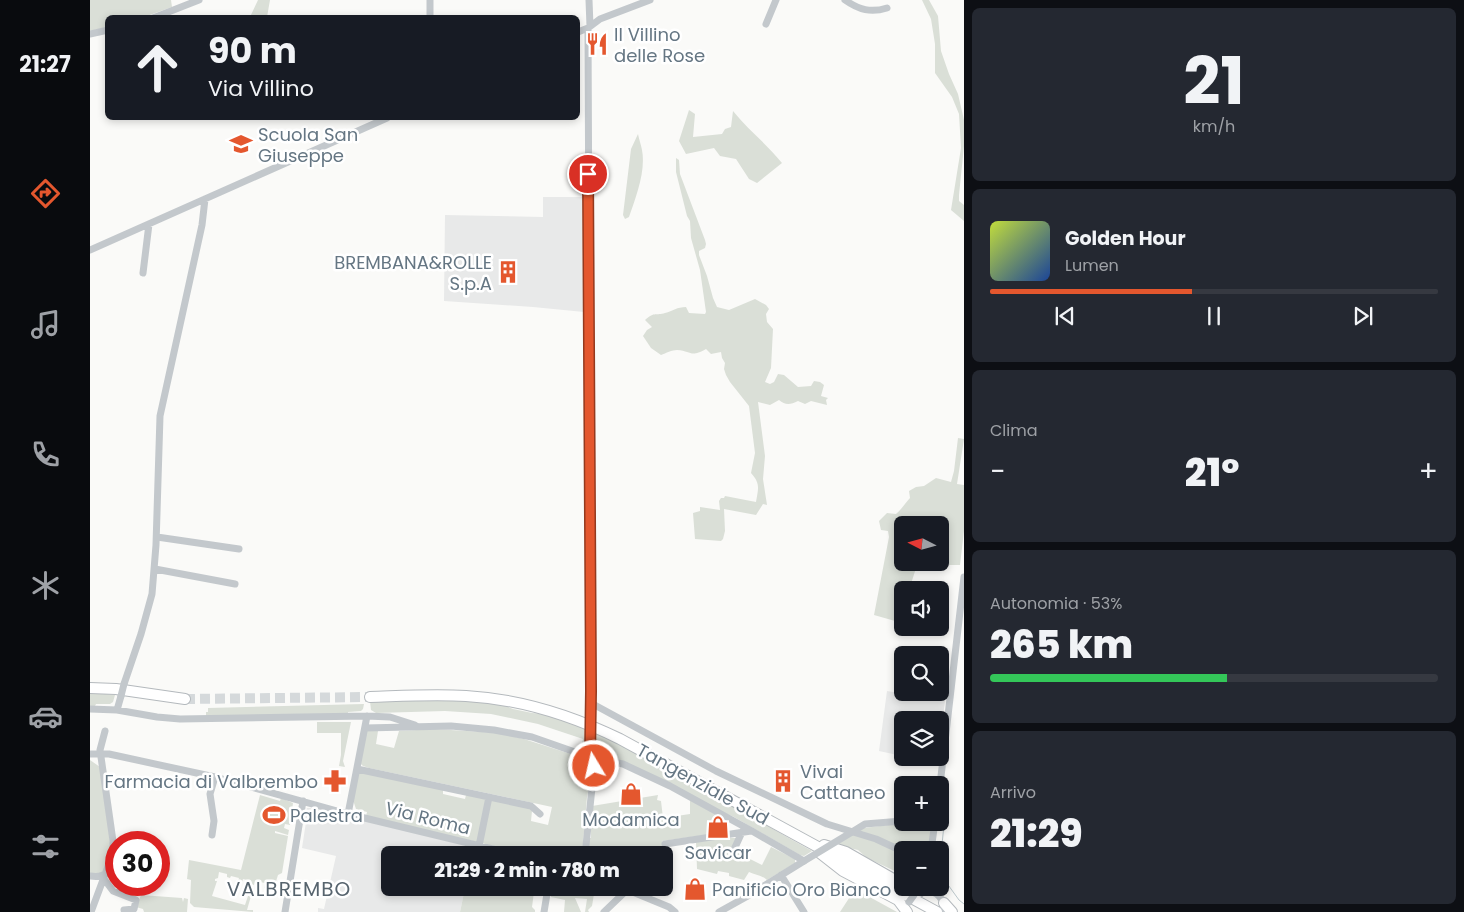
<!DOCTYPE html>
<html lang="it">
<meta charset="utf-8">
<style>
:root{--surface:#171b24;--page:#242831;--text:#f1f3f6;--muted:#9ea1a6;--line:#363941;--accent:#e4572e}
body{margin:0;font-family:Poppins,sans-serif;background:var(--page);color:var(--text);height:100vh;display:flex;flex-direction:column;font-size:19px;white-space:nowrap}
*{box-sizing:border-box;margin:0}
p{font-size:16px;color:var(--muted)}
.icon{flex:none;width:28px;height:28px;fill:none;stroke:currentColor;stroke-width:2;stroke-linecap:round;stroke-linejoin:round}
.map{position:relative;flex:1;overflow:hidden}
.sheet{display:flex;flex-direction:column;gap:8px;padding:8px;background:#0d0f14;width:500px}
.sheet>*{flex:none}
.guide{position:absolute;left:15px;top:15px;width:475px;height:105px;border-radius:8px;box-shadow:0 2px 8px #0003;background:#171b24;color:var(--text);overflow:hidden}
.needle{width:32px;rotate:276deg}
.controls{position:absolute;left:804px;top:516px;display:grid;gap:10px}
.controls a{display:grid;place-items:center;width:55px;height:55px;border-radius:8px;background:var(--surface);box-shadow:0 2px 8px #0003;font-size:25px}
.speed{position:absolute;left:15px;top:831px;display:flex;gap:10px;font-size:25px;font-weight:700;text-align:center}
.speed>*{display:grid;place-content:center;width:65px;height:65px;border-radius:50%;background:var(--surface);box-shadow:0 2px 8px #0003;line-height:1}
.speed .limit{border:8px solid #d22;background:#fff;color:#111}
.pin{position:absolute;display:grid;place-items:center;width:42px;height:42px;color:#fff;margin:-21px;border:2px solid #fff;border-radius:50%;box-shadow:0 1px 5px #0007}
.me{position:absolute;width:55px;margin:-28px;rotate:351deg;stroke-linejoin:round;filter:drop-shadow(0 0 4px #0008)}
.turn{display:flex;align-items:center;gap:18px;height:105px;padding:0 20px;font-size:22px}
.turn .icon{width:65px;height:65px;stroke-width:2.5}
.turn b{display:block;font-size:35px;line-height:42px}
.big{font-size:38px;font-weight:800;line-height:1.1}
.sheet .card{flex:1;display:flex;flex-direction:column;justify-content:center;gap:8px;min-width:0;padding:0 18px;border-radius:8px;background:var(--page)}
.sheet .dial{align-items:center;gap:0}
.dial b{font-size:65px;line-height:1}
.song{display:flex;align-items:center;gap:15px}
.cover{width:60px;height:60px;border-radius:8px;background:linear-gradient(135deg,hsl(70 70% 55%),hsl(220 70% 35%))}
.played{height:5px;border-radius:2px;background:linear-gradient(90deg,var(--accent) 45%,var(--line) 45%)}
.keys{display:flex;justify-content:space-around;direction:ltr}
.heat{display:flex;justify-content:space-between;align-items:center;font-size:28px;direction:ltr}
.charge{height:8px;border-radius:4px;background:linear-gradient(90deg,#34c759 53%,var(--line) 0)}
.trip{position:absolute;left:291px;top:846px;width:292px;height:50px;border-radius:8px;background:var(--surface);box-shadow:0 2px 8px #0003;font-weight:800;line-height:50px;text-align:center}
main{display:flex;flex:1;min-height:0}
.tab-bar{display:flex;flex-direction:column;width:90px;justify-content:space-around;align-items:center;background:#090b0e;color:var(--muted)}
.tab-bar .icon{width:35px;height:35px}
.tab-bar .current{color:var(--accent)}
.tab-bar b{font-size:22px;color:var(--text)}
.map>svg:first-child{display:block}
.built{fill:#e8e9e9}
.green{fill:#dadfd7;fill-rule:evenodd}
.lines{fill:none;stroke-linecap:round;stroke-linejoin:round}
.stream{stroke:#bbc7cb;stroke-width:1}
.highway-tunnel{stroke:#d5d9db;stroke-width:10;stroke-dasharray:10 5;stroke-linecap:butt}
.highway-casing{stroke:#b4b9bd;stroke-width:12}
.minor{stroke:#c3c8cc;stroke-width:7}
.highway{stroke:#fff;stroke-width:10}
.minor-bridge{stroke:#c3c8cc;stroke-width:7}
.route-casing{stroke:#94391e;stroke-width:12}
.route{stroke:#e4572e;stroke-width:9}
.labels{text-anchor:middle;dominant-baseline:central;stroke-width:5;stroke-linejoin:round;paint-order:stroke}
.poi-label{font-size:18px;fill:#657683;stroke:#fff;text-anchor:start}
.street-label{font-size:18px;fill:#657683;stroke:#fff}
.quarter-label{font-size:20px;letter-spacing:1px;fill:#57646e;stroke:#fff}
</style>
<main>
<nav class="tab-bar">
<b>21:27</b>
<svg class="icon current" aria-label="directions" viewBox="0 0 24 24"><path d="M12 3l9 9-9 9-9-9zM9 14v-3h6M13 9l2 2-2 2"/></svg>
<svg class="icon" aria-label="music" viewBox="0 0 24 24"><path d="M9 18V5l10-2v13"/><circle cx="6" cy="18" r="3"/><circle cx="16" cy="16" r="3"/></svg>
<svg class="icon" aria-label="phone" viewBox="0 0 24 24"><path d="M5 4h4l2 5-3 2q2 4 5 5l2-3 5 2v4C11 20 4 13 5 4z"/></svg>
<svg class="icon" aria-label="climate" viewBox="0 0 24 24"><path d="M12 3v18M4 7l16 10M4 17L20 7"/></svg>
<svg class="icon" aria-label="car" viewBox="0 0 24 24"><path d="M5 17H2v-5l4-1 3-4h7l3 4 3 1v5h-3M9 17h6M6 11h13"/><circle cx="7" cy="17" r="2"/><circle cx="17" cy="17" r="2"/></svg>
<svg class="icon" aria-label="filters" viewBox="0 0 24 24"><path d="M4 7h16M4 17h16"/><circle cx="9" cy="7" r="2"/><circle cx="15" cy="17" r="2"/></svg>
</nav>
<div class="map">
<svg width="874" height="912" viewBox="0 0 874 912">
<rect width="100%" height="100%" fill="#fafaf8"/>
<path class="built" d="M453 197H494V312L443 307 354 301 355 215 453 217Z
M797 691 855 701 850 739V720H812V756L789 751Z
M217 808H220L252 817 255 820 262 822 269 819 381 847 379 855H300V888H375L370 912H228V908L234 909 246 856 212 848 216 822 213 821Z"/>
<path class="green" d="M0 0H81L82 7 54 17 18 18 17 27 0 31Z
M168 0H180L177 17H160Z
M832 0H839L848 16 851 51 859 74 868 94 874 120V146L869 195V201L874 205V221L861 210 871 148 869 114 862 97 845 73V44L841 19Z
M599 110 605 114 603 137 632 134 635 129 641 127 643 111C658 130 677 144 692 163L667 183 659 179 646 159 630 156 624 148 596 154 589 141Z
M548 134C549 139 551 145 552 150 556 171 546 197 539 217L535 219 533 215 541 149Z
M586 158 589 160 590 174 615 240 616 244 615 248 609 251V255L617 276 623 298 627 307 639 310 665 299 676 305 679 309 676 314 677 322 683 329 681 368 675 382 680 384 684 382 688 374 694 375 708 387 721 386 724 381 730 382 734 385 731 396 738 398 736 400 737 405 721 401 715 404 708 401C700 405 695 405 689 400L680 405 668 402 675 456 673 479 677 505 673 504 666 515 634 509 635 531 633 539 631 541 605 539 603 513 610 511V507L630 510 629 501 631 498H634L635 496 666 502C668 489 671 484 661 473L665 453 659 406 640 382 636 375 634 369 635 363 632 358 631 352 621 354 616 349C600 358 602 351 587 350 582 350 576 353 571 355L561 348 553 336 557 330 562 327 555 320C565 311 566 316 575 313 583 311 587 307 596 307L599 313 615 314 616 312 610 270 601 238 600 221 597 216 586 172Z
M868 438 874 439 867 484 874 485V531L870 565H827L819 590H812V623L784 615 799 537 798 531 791 530 789 521 797 513 806 514C812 509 815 503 820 498L819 491 826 487 834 486 846 478 861 482 864 471ZM812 525H850V562H812Z
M0 692 25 695 23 702 20 704H6L5 706H0Z
M367 700 408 703 423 709 442 713 457 714 496 728 497 743 491 750 493 739 448 724 401 714 355 711 286 713 281 710 280 701Z
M274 704 273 709 271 711 258 712V714L116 716V712H118V708Z
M227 722H261L253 761 255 767 249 766 251 755V733H227Z
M345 729 408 733 434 739 487 756 493 757 498 760 499 768H503L497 797 492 855H443L276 816 277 812 266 809 263 800 269 771 353 790V794L375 799 376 795 439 807 442 811 441 821 458 825 462 807 279 768 273 766 270 763 276 731H288L286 744 304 748 309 731Z
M504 732C579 765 649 811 722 851L714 856 710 855 644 817 512 757C504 752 504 741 504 732Z
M0 760 10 767 17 815 21 851 17 870 9 875 0 874Z
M170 795 190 801 191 798 203 803 200 825 195 824 194 828 199 830 198 835 185 831V833L198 836 192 873 188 875 183 891 174 888 175 883 165 881 164 885 161 884V881L153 879 152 882 148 881 149 878 141 876 140 878 137 877V874L129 872 128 878 125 879V881H127L122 896 155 905 158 896H161L157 910H163V912L104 907 100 903 101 880 97 879 99 860 151 870Z
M568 795 567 800 571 801 573 818 600 814V800L634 819 632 822 624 819 621 825 622 831 635 829 636 832 572 841 574 855H498L499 838H501V818L502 806Z
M822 822 837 823 841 825 840 850H812V876L807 872 777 858 768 850 746 845 774 828Z
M632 838H647L646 852 672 865 681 847 705 859V863L677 880C672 875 665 875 659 872L654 880 639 876V873L628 871 627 874 607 869 606 842Z
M375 888H456L454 894 444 892 442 907 445 910V912H370Z
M462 888H488L487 895 494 896 496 888H501V893L504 894 502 906 498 910 499 912H495L497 899 485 898 491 912H474L475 900 461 897Z
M765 889 807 912H750Z
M51 895 92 898 93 902 94 898 98 899 97 912H54L53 909 46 907Z"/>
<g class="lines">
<path class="stream" d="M852 805 854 810
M855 815 850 864 852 873 856 882 869 900 874 904"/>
<path class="highway-tunnel" d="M95 699 280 697"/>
<defs>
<path id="highway" d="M0 688 26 689 95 699
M280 697C312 696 344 694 376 696 431 699 481 715 530 739L847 912
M734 845 756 852 812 884
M730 853 753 871 808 900 817 912
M819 888 829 892
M854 903 862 912"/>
</defs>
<use href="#highway" class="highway-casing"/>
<path class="minor" d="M499 0 500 26
M755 0C769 10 781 13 797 8
M63 18 109 0
M340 18V0
M676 24 686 0
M498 28 501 720
M488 32 498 28 510 19 560 0
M0 34 18 30
M0 250 297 118
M53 273 59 224
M67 537 149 549
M65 569 145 584
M34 684 51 634 62 594 66 545 70 416 112 225 115 199
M501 703 626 771 737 824 786 839 812 851
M0 709 27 710 67 717 90 719 277 716 300 717 325 725
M27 710 31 696
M275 728 361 726 404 730 442 737 505 759 533 764 580 786 662 831 714 861 656 897 629 912
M0 754H19L125 777 258 814 428 855
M500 757V730
M267 769 441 806 450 814
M850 785 874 577
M258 814 277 716
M762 832 775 824 812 821
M122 835 124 821 120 794 125 777
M575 844 661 831
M389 846 399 797
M841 850 845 822
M642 854 652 832
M495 855 505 759
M691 875 714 912
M0 876C6 877 12 877 16 873
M14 879 23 891 46 900 44 909 34 910
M533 888 579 907 585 912
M827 893C842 886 855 896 854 912
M1 912 23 853V841L10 750 15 731
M195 912 213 801
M454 912 458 888
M514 912 537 890"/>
<use href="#highway" class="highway"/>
<path class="minor-bridge" d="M31 696 34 684
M500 730 501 720
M714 861 762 832
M819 902 824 895"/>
</g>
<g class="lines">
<defs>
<path id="route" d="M498 174 501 691 500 757 505 759 504 766"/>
</defs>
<use href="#route" class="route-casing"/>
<use href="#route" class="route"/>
</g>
<defs>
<symbol id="restaurant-bare" viewBox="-9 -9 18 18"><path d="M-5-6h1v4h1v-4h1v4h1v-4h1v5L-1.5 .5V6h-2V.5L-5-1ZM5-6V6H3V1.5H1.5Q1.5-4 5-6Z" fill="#e4572e" stroke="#fff" stroke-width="2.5" paint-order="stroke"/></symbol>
<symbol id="school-bare" viewBox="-9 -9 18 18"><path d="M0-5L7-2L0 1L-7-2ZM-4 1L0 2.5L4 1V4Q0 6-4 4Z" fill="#e4572e" stroke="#fff" stroke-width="2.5" paint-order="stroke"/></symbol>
<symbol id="building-bare" viewBox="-9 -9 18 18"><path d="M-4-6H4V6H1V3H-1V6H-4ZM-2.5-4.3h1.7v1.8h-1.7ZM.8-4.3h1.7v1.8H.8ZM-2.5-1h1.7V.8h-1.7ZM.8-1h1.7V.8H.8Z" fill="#e4572e" stroke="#fff" stroke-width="2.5" paint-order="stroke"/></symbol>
<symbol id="pharmacy-bare" viewBox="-9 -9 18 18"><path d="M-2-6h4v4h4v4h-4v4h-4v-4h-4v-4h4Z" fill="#e4572e" stroke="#fff" stroke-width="2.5" paint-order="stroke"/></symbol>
<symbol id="shop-bare" viewBox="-9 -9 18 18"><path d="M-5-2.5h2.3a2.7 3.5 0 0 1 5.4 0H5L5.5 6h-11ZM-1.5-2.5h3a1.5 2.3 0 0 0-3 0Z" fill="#e4572e" stroke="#fff" stroke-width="2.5" paint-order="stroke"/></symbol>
<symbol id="stadium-bare" viewBox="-9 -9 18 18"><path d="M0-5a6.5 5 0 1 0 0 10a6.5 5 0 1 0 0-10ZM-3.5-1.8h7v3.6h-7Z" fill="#e4572e" stroke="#fff" stroke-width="2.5" paint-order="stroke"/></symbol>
</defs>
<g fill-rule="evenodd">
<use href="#restaurant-bare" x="491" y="28" width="32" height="32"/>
<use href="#school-bare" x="135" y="128" width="32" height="32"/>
<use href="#building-bare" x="402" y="256" width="32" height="32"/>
<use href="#pharmacy-bare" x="229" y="765" width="32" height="32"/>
<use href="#building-bare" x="677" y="765" width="32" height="32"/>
<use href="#shop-bare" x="525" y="778" width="32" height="32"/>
<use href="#stadium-bare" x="168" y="799" width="32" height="32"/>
<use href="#shop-bare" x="612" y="811" width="32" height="32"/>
<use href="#shop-bare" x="589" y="873" width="32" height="32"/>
</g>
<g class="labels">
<g class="poi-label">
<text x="524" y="34">Il Villino<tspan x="524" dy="21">delle Rose</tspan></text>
<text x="168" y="134">Scuola San<tspan x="168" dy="21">Giuseppe</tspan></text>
<text x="402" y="262" text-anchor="end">BREMBANA&amp;ROLLE<tspan x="402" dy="21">S.p.A</tspan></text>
<text x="710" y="771">Vivai<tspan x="710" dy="21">Cattaneo</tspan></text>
<text x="228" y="781" text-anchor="end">Farmacia di Valbrembo</text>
<text x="200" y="815">Palestra</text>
<text x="541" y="819" text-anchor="middle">Modamica</text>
<text x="628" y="852" text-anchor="middle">Savicar</text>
<text x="622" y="889">Panificio Oro Bianco</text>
</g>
<g class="street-label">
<text transform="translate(613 784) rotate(29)">Tangenziale Sud</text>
<text transform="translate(338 818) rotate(14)">Via Roma</text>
</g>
<g class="quarter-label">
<text x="199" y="889">VALBREMBO</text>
</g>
</g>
</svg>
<div class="controls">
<a><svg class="needle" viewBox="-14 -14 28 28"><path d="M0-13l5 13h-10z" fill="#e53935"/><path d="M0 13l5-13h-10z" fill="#9ea1a6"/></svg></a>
<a><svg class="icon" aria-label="sound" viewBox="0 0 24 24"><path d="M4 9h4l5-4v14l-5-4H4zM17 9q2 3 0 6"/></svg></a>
<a><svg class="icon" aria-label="search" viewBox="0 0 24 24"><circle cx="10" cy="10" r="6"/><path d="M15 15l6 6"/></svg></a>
<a><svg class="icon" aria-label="layers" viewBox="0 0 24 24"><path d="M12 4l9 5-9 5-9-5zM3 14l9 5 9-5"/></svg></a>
<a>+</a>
<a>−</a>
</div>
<div class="speed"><div class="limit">30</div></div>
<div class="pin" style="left:498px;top:174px;background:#d93025"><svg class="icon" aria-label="arrive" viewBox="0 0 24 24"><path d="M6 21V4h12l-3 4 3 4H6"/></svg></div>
<svg class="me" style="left:504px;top:766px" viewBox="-20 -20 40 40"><circle r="17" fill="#e4572e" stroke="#fff" stroke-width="3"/><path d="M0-11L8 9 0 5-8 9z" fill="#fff"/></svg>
<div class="trip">21:29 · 2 min · 780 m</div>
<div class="guide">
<div class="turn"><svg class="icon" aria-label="ahead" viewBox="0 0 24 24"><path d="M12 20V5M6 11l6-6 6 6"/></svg><div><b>90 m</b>Via Villino</div></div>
</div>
</div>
<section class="sheet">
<div class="card dial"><b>21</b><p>km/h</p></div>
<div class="card">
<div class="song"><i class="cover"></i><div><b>Golden Hour</b><p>Lumen</p></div></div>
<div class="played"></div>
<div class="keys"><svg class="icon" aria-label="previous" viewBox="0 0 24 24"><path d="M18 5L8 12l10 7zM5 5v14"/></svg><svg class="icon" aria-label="pause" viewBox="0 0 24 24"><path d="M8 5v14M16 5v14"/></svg><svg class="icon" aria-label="next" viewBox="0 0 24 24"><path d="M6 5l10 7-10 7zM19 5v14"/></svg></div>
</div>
<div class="card"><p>Clima</p>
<div class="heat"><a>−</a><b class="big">21°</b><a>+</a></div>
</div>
<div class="card"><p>Autonomia · 53%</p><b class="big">265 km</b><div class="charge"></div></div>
<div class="card"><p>Arrivo</p><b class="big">21:29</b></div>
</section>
</main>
